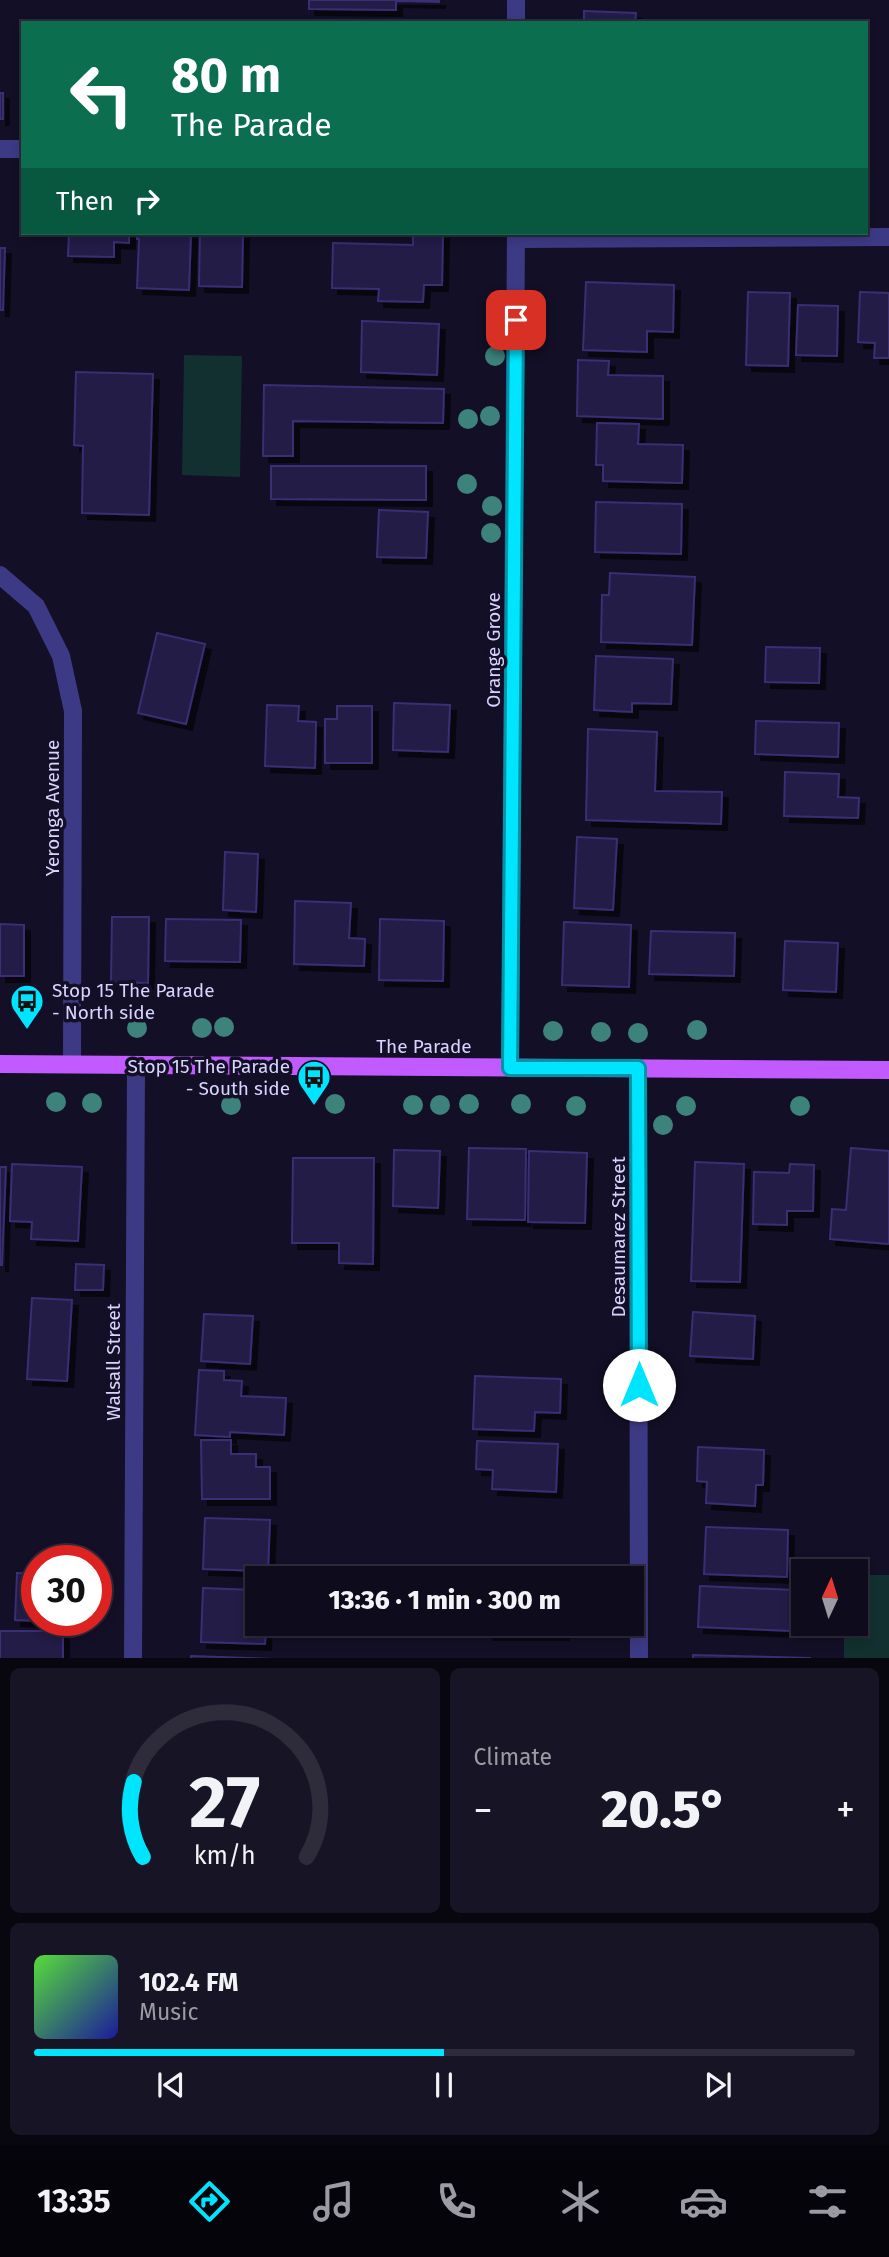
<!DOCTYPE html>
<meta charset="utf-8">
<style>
:root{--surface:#0e0b1c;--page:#171425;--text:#f1f3f6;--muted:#9b9ba3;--line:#2e2b3b;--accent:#00e5ff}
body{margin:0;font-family:"Fira Sans",sans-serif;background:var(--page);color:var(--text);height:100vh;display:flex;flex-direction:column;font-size:26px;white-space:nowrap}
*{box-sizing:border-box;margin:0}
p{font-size:23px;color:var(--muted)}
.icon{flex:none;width:38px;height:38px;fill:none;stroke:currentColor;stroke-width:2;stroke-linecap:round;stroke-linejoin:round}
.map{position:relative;height:1658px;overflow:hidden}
.drawer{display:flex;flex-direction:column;gap:10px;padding:10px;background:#08060f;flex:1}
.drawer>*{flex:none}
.hud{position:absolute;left:21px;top:21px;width:847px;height:214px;border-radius:0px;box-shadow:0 4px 10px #0003,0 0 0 2px var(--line);background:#0b6e4f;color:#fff;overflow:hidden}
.needle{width:46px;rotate:4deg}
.tools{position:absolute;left:791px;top:1559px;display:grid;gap:14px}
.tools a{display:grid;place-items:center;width:77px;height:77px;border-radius:0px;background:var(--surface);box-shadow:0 4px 10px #0003,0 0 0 2px var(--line);font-size:35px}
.speed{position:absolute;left:21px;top:1545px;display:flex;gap:14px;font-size:35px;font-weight:700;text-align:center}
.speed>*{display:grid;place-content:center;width:91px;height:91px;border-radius:50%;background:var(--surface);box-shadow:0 4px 10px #0003,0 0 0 2px var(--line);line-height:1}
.speed .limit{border:10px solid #d22;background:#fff;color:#111}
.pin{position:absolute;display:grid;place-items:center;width:60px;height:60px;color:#fff;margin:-30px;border-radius:14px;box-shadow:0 4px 10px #0006}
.me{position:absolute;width:77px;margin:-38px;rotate:0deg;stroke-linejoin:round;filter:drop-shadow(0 0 5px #0008)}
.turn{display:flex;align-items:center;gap:24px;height:147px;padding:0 35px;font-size:32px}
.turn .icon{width:91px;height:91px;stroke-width:2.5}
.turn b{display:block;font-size:49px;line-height:60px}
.then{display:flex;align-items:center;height:66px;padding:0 35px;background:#0003;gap:14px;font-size:26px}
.big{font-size:52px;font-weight:800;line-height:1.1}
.drawer .widget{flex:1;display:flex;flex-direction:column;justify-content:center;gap:10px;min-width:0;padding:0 24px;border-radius:10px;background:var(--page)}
.drawer .dial{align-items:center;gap:0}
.dial svg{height:182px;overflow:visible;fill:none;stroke:var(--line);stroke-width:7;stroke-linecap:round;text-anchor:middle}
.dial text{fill:var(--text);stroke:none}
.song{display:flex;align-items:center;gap:21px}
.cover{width:84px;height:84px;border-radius:10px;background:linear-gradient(135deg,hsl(110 70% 55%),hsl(240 70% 35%))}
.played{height:7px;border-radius:4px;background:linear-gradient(90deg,var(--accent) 50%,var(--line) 50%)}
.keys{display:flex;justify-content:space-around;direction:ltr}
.heat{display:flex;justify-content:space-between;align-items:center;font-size:38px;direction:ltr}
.drawer .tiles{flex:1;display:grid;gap:10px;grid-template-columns:1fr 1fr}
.widget:last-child{grid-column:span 2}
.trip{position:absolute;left:245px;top:1566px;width:399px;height:70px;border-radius:0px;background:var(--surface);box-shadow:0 4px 10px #0003,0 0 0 2px var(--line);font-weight:800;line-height:70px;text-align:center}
.dock{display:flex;height:112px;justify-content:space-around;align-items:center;background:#06040b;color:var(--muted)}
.dock .icon{width:49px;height:49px}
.dock .selected{color:var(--accent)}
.dock b{font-size:32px;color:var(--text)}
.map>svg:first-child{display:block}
.pitch{fill:#12302f}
.building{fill:#241b47;stroke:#3b2d73;stroke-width:2;filter:url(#shadow)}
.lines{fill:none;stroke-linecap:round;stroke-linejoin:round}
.minor{stroke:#3d3a85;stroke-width:18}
.major{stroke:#c25bff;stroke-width:18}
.tree{fill:#3d827b}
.route-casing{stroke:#0095a6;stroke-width:18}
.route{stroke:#00e5ff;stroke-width:12}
.labels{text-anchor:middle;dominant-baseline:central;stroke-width:7;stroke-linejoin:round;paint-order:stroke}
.street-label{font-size:19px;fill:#d9d4ff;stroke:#130f26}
.poi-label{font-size:19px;fill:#d9d4ff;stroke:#130f26;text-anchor:start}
</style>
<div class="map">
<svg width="889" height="1659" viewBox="0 0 889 1659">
<defs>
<filter id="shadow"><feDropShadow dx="6" dy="6" stdDeviation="0" flood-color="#0009"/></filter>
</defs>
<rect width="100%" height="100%" fill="#130f26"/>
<path class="pitch" d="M184 355 242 356 240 477 182 475Z
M856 1575H889V1658H844V1624H856Z"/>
<path class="building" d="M309 0H439V2L396 1V10L309 9Z
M584 11 636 13 635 23H584Z
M0 93H3V119H0Z
M69 233H129V243L114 242V257L68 256Z
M137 233H191L189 290 137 288 139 239H137Z
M200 233H243L242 287 199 286Z
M413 233H443L442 285H424L423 302 378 301 379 289 332 288 333 243 413 245Z
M0 248H5L3 310H0Z
M586 282 674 285 673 332 647 331V352L583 350Z
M748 292 790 293 788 366 746 365Z
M860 292 889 293V358H874L875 343 858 342Z
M798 305 838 306 837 356 796 355Z
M362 321 439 324 437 375 361 372Z
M578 360 609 361 608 375 663 376V419L577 416Z
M76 372 153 374 149 515 82 513 83 446 74 445Z
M264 385 444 389 443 423 293 421V456H263Z
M597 423 639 424 638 444 683 445 682 483 603 481V465H596Z
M271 466H426V500L271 499Z
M596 502 682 504 681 554 595 552Z
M379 510 428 512 426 558 377 557Z
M610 573 695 577 692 645 601 642 602 595H609Z
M157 633 205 644 186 724 138 713Z
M766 647 820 648 819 683 765 682Z
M596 656 673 659 671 704 632 703V712L594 710Z
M394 703 450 705 448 752 393 750Z
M267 705 299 706 298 721 316 722 315 768 265 766Z
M337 706H372V763H325V719H337Z
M756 721 839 723 838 757 755 754Z
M588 729 657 732 655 791 722 792 721 824 586 820Z
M785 772 839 774 838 797 859 798 858 818 784 816Z
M577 837 617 839 613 910 574 908Z
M225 852 258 854 256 912 223 910Z
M295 901 351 903 349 938 365 939 364 966 294 964Z
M112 917H149L148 983 111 982Z
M166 919 241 920 240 962 165 961Z
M380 919 444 921 443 981 379 980Z
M564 922 631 925 629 987 562 985Z
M0 924 24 925V976H0Z
M651 931 735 933 734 976 649 974Z
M785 941 838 943 836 992 783 990Z
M469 1148 526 1149 525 1220 467 1219Z
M851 1148 889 1151V1244L830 1239 832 1209 846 1210Z
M394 1150 440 1151 438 1208 393 1206Z
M529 1151 587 1153 585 1223 528 1222Z
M293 1158H374L373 1264 339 1263V1243H292Z
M695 1162 744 1164 740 1282 691 1281Z
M12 1164 82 1167 78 1241 31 1239 32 1222 10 1221Z
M790 1164 814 1165 813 1211H787V1225L753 1224 754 1172 789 1173Z
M0 1167H6L2 1265H0Z
M76 1264 104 1265 103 1290H75Z
M32 1298 72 1300 67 1381 27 1379Z
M693 1312 755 1316 753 1359 690 1356Z
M204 1314 253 1316 250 1364 201 1361Z
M199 1370 224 1371V1380L242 1381 241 1396 286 1398 284 1435 230 1432V1437L195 1435Z
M475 1376 561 1379 560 1413 535 1412 534 1431 473 1429Z
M201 1440H231V1454H256V1467H270V1499H202Z
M477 1441 558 1444 556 1492 492 1489 493 1470 476 1469Z
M698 1447 764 1450 763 1485H756L755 1506 706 1503 707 1482 697 1481Z
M205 1518 270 1520 268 1571 203 1569Z
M706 1527 788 1530 787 1577 704 1574Z
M17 1573 37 1574V1620L63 1622 15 1620Z
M700 1586 794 1590 792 1631 698 1627Z
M203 1588 257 1590V1624H266L265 1644 201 1642Z
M487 1624H563V1634H487Z
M0 1631H63V1659H0Z
M693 1655 810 1658V1659H693Z
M191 1656 276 1659H191Z"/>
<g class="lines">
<path class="minor" d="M516 0V23
M0 149H23
M517 239 889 237
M0 575 36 606 61 656 73 711 72 1064
M510 1068 516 233
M638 1068 639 1659
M133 1659 136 1066"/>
<path class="major" d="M0 1064 889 1070"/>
</g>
<g class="tree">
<circle cx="495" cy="356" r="10"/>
<circle cx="490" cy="416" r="10"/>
<circle cx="468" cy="419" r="10"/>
<circle cx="467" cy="484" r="10"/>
<circle cx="492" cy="506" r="10"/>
<circle cx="491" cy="533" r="10"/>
<circle cx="224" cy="1027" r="10"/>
<circle cx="137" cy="1028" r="10"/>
<circle cx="202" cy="1028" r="10"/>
<circle cx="697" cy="1030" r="10"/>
<circle cx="553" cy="1031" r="10"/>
<circle cx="601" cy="1032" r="10"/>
<circle cx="638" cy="1033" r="10"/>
<circle cx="56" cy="1102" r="10"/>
<circle cx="92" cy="1103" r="10"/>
<circle cx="335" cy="1104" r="10"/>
<circle cx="469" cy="1104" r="10"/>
<circle cx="521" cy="1104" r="10"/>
<circle cx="231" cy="1105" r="10"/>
<circle cx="413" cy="1105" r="10"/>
<circle cx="440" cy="1105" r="10"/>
<circle cx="576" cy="1106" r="10"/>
<circle cx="686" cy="1106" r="10"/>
<circle cx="800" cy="1106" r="10"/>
<circle cx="663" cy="1125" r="10"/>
</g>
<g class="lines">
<defs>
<path id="route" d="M516 320 510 1068H638L639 1385"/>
</defs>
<use href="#route" class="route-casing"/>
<use href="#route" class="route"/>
</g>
<defs>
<symbol id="bus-pin" viewBox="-11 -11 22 30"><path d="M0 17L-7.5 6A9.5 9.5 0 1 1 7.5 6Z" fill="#00e5ff" stroke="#130f26"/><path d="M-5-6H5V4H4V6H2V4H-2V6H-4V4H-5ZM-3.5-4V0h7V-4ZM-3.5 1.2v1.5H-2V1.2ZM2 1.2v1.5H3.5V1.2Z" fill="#111"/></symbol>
</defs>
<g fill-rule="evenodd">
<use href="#bus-pin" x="8" y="982" width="38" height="52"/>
<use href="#bus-pin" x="295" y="1058" width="38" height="52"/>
</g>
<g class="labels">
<g class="street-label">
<text transform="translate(493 650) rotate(-90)">Orange Grove</text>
<text transform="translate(52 808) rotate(-90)">Yeronga Avenue</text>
<text x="424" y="1046">The Parade</text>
<text transform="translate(618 1237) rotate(-90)">Desaumarez Street</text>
<text transform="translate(113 1362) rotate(-90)">Walsall Street</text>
</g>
<g class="poi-label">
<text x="52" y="990">Stop 15 The Parade<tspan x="52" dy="22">- North side</tspan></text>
<text x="290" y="1066" text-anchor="end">Stop 15 The Parade<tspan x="290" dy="22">- South side</tspan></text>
</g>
</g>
</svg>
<div class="tools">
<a><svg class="needle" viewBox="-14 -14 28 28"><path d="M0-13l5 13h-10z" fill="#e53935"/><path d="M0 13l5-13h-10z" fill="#9b9ba3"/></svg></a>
</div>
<div class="speed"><div class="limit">30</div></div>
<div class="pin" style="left:516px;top:320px;background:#d93025"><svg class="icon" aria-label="arrive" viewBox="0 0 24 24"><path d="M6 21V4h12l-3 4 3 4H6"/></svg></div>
<svg class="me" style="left:639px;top:1385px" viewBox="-20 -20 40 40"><circle r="19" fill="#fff"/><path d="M0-13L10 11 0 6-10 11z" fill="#00e5ff"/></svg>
<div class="trip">13:36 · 1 min · 300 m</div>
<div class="hud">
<div class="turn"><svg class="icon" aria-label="left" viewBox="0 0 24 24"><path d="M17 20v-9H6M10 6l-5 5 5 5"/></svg><div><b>80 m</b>The Parade</div></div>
<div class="then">Then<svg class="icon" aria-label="right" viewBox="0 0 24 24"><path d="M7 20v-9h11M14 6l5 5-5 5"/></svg></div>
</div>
</div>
<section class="drawer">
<div class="tiles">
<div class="widget dial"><svg viewBox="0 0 100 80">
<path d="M14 69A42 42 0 1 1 86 69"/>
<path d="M14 69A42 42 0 0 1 10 36" stroke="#00e5ff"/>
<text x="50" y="56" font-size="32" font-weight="700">27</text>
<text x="50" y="72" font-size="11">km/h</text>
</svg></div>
<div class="widget"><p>Climate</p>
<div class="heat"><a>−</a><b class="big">20.5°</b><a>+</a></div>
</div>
<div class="widget">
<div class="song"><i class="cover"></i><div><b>102.4 FM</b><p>Music</p></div></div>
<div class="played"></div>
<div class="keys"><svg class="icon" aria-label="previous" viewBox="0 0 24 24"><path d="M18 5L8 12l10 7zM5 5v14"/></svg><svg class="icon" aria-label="pause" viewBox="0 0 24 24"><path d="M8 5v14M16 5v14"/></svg><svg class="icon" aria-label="next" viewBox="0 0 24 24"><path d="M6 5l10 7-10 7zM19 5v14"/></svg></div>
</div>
</div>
</section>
<nav class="dock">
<b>13:35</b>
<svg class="icon selected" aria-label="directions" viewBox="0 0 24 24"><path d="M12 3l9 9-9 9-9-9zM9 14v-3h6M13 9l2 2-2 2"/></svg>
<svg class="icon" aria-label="music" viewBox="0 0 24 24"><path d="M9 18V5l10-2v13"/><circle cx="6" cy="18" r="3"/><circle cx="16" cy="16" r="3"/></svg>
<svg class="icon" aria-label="phone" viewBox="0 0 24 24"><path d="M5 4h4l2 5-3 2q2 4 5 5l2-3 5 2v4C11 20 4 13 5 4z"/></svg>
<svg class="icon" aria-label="climate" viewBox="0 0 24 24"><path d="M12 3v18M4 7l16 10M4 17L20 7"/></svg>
<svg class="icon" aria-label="car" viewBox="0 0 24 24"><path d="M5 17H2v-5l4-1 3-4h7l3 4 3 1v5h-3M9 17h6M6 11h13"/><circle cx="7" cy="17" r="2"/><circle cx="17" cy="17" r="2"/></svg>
<svg class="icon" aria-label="filters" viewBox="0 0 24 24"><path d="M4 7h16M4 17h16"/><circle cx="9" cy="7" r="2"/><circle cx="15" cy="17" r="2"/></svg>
</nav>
